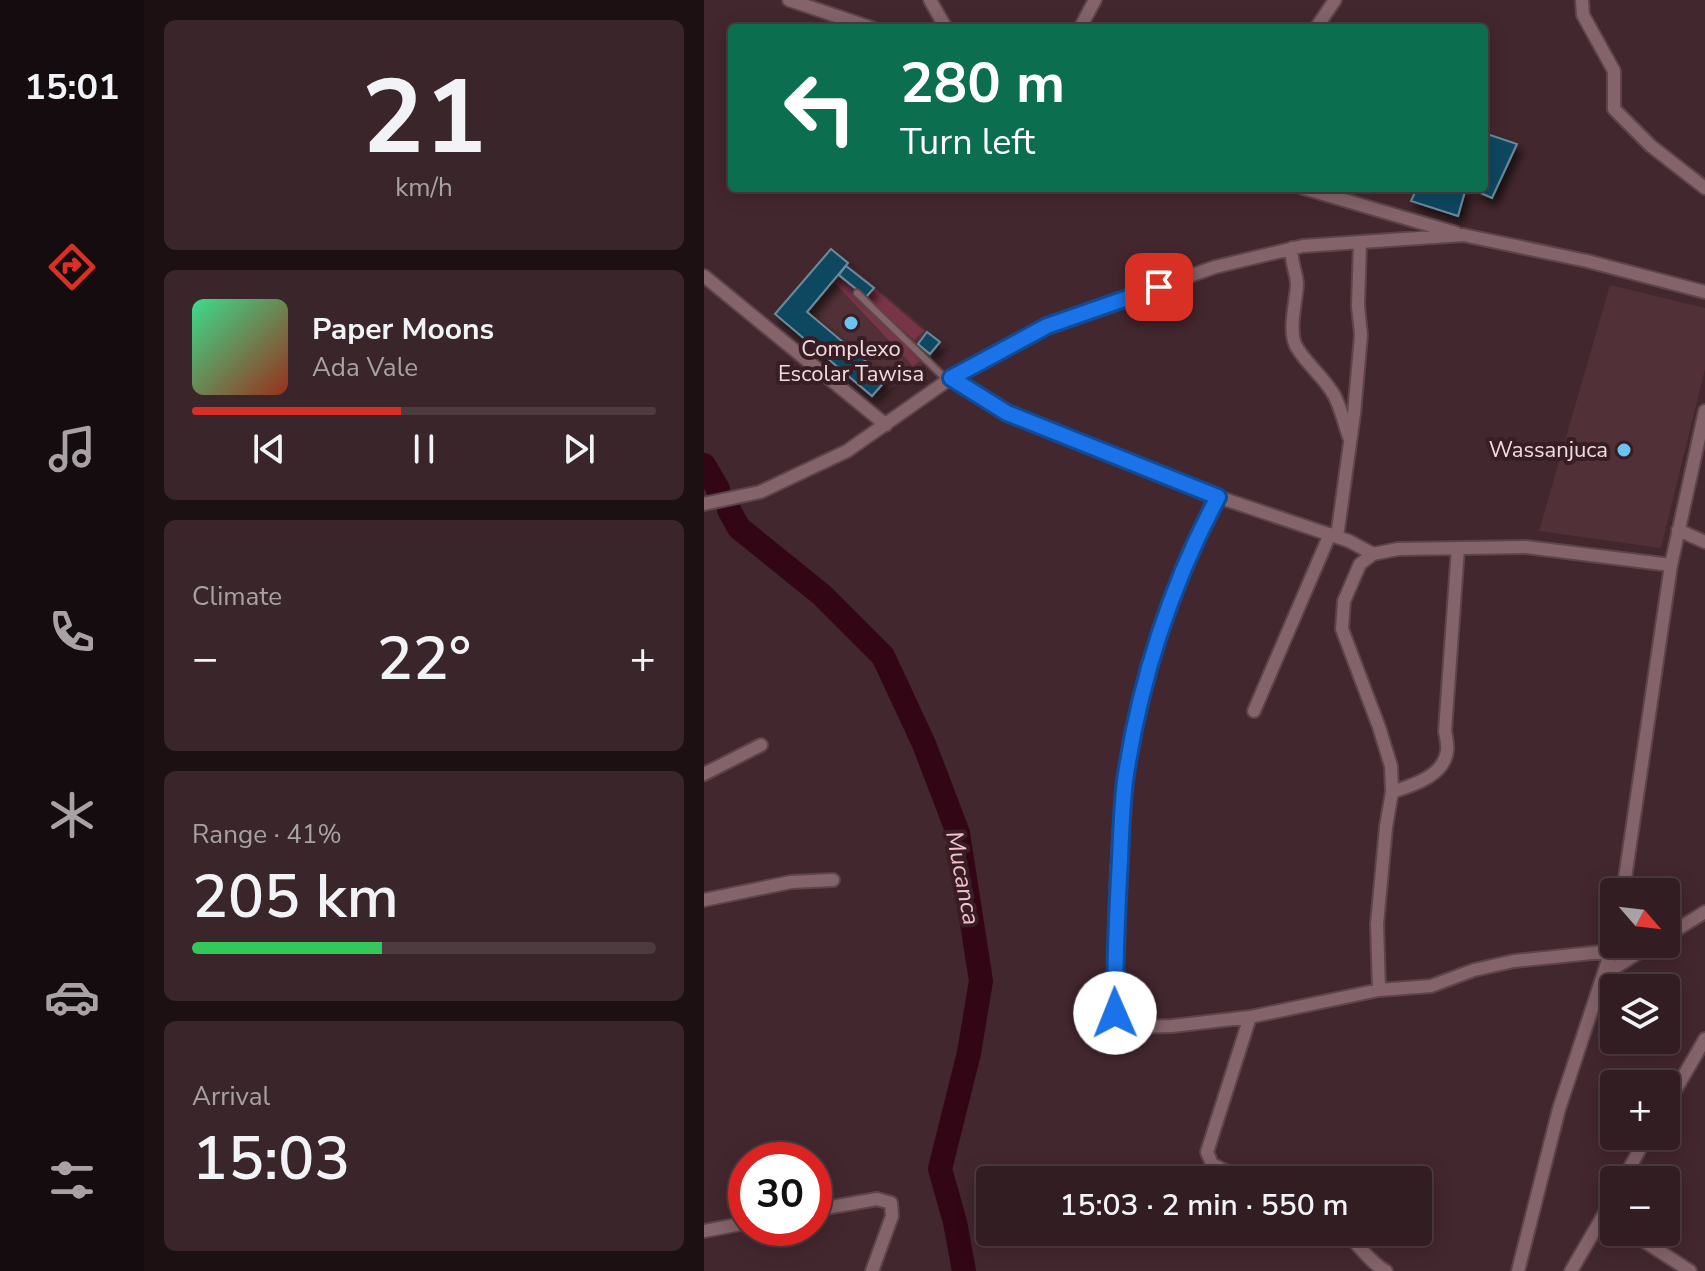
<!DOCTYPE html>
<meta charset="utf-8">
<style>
:root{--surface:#321d22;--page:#3a262a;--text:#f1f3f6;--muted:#a8a2a5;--line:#4d3b40;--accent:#d93025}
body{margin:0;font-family:"Nunito Sans",sans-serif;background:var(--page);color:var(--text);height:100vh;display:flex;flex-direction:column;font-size:30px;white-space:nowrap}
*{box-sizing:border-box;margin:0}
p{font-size:26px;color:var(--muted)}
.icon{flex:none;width:44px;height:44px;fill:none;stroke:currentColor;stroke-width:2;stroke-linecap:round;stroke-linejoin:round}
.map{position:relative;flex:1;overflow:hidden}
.side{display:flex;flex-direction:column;gap:20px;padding:20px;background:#1c1013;width:560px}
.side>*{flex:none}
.guide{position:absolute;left:24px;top:24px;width:760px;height:168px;border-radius:8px;box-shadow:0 4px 20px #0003,0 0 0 2px var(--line);background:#0b6e4f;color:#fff;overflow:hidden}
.needle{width:52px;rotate:118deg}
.fabs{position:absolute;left:896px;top:878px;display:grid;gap:16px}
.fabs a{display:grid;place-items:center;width:80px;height:80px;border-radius:8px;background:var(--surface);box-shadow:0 4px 20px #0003,0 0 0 2px var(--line);font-size:40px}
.speed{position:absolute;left:24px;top:1142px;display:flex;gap:16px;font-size:40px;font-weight:700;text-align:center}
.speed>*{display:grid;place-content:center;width:104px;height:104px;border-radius:50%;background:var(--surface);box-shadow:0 4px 20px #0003,0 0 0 2px var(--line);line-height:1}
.speed .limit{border:12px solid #d22;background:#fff;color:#111}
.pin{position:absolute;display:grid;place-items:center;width:68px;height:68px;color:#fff;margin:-34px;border-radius:16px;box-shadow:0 4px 12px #0006}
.me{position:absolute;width:88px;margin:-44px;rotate:359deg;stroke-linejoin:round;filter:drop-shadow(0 0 6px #0008)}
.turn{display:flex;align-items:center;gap:28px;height:168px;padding:0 40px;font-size:36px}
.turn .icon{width:104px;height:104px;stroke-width:2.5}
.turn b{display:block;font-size:56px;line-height:68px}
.big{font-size:60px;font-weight:600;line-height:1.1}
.side .card{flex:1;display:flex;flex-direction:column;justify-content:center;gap:12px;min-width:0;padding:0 28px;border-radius:12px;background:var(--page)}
.side .dial{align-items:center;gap:0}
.dial b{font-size:104px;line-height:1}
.song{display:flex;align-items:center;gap:24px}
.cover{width:96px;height:96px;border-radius:12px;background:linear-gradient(135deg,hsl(150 70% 55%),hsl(10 70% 35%))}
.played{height:8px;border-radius:4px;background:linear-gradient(90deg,var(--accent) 45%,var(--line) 45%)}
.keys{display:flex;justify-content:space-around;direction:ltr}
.heat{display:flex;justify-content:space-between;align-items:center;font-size:44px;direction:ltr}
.charge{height:12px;border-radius:6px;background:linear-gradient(90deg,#34c759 41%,var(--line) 0)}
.trip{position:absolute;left:272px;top:1166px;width:456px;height:80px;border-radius:8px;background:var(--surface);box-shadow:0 4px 20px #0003,0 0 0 2px var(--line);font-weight:600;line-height:80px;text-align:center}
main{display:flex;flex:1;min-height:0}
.tab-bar{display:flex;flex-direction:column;width:144px;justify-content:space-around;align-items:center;background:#140c0e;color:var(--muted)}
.tab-bar .icon{width:56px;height:56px}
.tab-bar .selected{color:var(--accent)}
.tab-bar b{font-size:36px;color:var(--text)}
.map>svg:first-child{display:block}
.built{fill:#523037}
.green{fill:#7a3448}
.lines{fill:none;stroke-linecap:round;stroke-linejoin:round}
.river{stroke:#320615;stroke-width:24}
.building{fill:#0d4760;stroke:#6b8a9b;stroke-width:2;filter:url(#shadow)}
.lane-casing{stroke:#5c444a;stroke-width:10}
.street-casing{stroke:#5c444a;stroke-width:16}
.lane{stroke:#84636a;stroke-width:6}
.street{stroke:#84636a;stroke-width:12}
.route-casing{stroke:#114b97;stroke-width:20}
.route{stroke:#1a73e8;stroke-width:14}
.poi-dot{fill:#6ac3f1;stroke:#381d24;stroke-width:3}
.labels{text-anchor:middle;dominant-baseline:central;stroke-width:8;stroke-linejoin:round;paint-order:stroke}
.poi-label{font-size:22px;fill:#efdcdf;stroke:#381d24}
.water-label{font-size:24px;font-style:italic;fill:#f4c1cc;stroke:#381d24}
</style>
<main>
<nav class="tab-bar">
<b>15:01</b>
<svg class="icon selected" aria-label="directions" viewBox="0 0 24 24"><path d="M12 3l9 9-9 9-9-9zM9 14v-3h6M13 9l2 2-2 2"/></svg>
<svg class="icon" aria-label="music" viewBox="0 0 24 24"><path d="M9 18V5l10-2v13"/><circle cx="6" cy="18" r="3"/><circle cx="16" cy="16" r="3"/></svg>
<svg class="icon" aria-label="phone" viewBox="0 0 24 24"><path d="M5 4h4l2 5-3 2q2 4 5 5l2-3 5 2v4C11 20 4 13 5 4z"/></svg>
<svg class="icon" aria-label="climate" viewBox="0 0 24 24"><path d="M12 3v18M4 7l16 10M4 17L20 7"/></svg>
<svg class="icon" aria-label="car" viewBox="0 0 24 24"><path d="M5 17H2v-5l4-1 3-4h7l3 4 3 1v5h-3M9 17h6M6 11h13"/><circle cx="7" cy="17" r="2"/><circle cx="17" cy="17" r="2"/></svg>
<svg class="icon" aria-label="filters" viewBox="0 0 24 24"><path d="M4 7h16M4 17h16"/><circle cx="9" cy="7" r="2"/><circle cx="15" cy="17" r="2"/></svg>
</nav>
<section class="side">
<div class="card dial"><b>21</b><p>km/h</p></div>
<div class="card">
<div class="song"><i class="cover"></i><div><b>Paper Moons</b><p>Ada Vale</p></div></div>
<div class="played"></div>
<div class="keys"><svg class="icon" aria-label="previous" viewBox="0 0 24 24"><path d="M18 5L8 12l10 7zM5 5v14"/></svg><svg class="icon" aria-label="pause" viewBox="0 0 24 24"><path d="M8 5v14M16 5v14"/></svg><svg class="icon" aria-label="next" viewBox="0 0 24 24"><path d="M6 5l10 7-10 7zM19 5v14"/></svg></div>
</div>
<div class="card"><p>Climate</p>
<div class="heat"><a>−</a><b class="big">22°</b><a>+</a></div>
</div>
<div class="card"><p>Range · 41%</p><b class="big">205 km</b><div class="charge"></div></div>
<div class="card"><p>Arrival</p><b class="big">15:03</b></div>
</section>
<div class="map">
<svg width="1001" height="1271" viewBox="0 0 1001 1271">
<defs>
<filter id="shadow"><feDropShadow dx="4.5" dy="7" stdDeviation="4" flood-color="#0009"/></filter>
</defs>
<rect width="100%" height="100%" fill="#43272e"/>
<path class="built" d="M127 249 242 347 172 400 71 314Z
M906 285 1001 308V369L957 548 835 531Z"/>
<path class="green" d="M135 275 150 287 147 292 216 361 209 366 129 281Z
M170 288 220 331 210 340 162 297Z"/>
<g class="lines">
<path class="river" d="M0 465 14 489
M25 510 35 528 118 595 179 656 220 744 254 833 277 981 265 1053 236 1169 251 1222 260 1271"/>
</g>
<path class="building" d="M780 133 813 144 788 198 765 188H780Z
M713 188H762L754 216 707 201Z
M127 249 144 263 103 312 183 379 168 396 71 314Z
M142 266 170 288 162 297 135 275Z
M223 332 236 342 226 354 214 344Z
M223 332 236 342 226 354 214 344Z"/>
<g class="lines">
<defs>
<path id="lane" d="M153 293 244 381"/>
<path id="street" d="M85 0 168 28
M226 0 242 28
M878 0 879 15 910 71V109L947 146 1001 188
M376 28 391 0
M612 28 631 0
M599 188 752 233
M588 248C586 263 593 272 593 285 592 302 584 331 592 346 602 364 620 377 630 395 637 408 640 423 645 437
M0 276 182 425
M247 378 303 413 364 439 468 477 514 497 645 541 669 554 694 549 822 547 967 565
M514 497C504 517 491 536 483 557 455 628 432 705 421 780 411 855 410 937 411 1013L415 1023 427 1027 468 1026 546 1017 675 990 727 986 770 970 810 961 908 951
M0 504 56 492 143 451 247 378 343 326 511 267 599 246 759 235 883 261 1001 292
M974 530 1001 542
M633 537 650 414 657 335 654 306 656 242
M669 554 656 564 640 601 638 629 675 727 687 766 688 792 682 827 673 924 675 990
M550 711 626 534
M0 774 57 745
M688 792C709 785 740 776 743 751 744 745 742 737 741 731L754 548
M919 892 967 565 1001 411
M0 900 87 882 129 880
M962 936 1001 912
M901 974 948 944
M962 1106 1001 1039
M539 1180 508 1164 503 1152 546 1017
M919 1180 943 1136
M110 1210 173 1199 187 1203 188 1216 168 1271
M0 1231 42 1223
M640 1232C655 1244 665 1262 682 1271
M926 1232 986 1271
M814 1271 855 1109 910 942
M867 1271 910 1197"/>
</defs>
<use href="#lane" class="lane-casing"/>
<use href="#street" class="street-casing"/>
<use href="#lane" class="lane"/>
<use href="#street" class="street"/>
</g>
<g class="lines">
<defs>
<path id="route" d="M411 1013C411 961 413 911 416 860 417 833 418 807 421 781 435 683 467 584 514 497L303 413 247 378 343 326 455 287"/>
</defs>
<use href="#route" class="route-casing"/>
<use href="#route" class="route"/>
</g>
<g class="poi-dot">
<circle cx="147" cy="323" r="8"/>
<circle cx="920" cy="450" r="8"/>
</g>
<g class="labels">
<g class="poi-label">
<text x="147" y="349">Complexo<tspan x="147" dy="25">Escolar Tawisa</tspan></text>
<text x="904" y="450" text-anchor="end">Wassanjuca</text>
</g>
<g class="water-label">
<text transform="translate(259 878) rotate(79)">Mucanca</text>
</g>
</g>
</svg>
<div class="fabs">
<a><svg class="needle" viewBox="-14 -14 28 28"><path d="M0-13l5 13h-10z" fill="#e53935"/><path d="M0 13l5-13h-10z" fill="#a8a2a5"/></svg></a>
<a><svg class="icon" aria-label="layers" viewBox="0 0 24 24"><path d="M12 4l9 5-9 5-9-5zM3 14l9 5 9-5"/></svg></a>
<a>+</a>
<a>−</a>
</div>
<div class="speed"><div class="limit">30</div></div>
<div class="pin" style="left:455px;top:287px;background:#d93025"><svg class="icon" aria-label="arrive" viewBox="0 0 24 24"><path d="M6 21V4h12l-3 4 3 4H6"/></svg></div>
<svg class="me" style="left:411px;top:1013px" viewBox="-20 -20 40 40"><circle r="19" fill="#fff"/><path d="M0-13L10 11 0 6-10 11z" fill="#1a73e8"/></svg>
<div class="trip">15:03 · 2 min · 550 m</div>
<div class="guide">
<div class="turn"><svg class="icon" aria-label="left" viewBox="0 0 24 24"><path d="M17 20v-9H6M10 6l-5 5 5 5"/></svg><div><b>280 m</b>Turn left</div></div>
</div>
</div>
</main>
